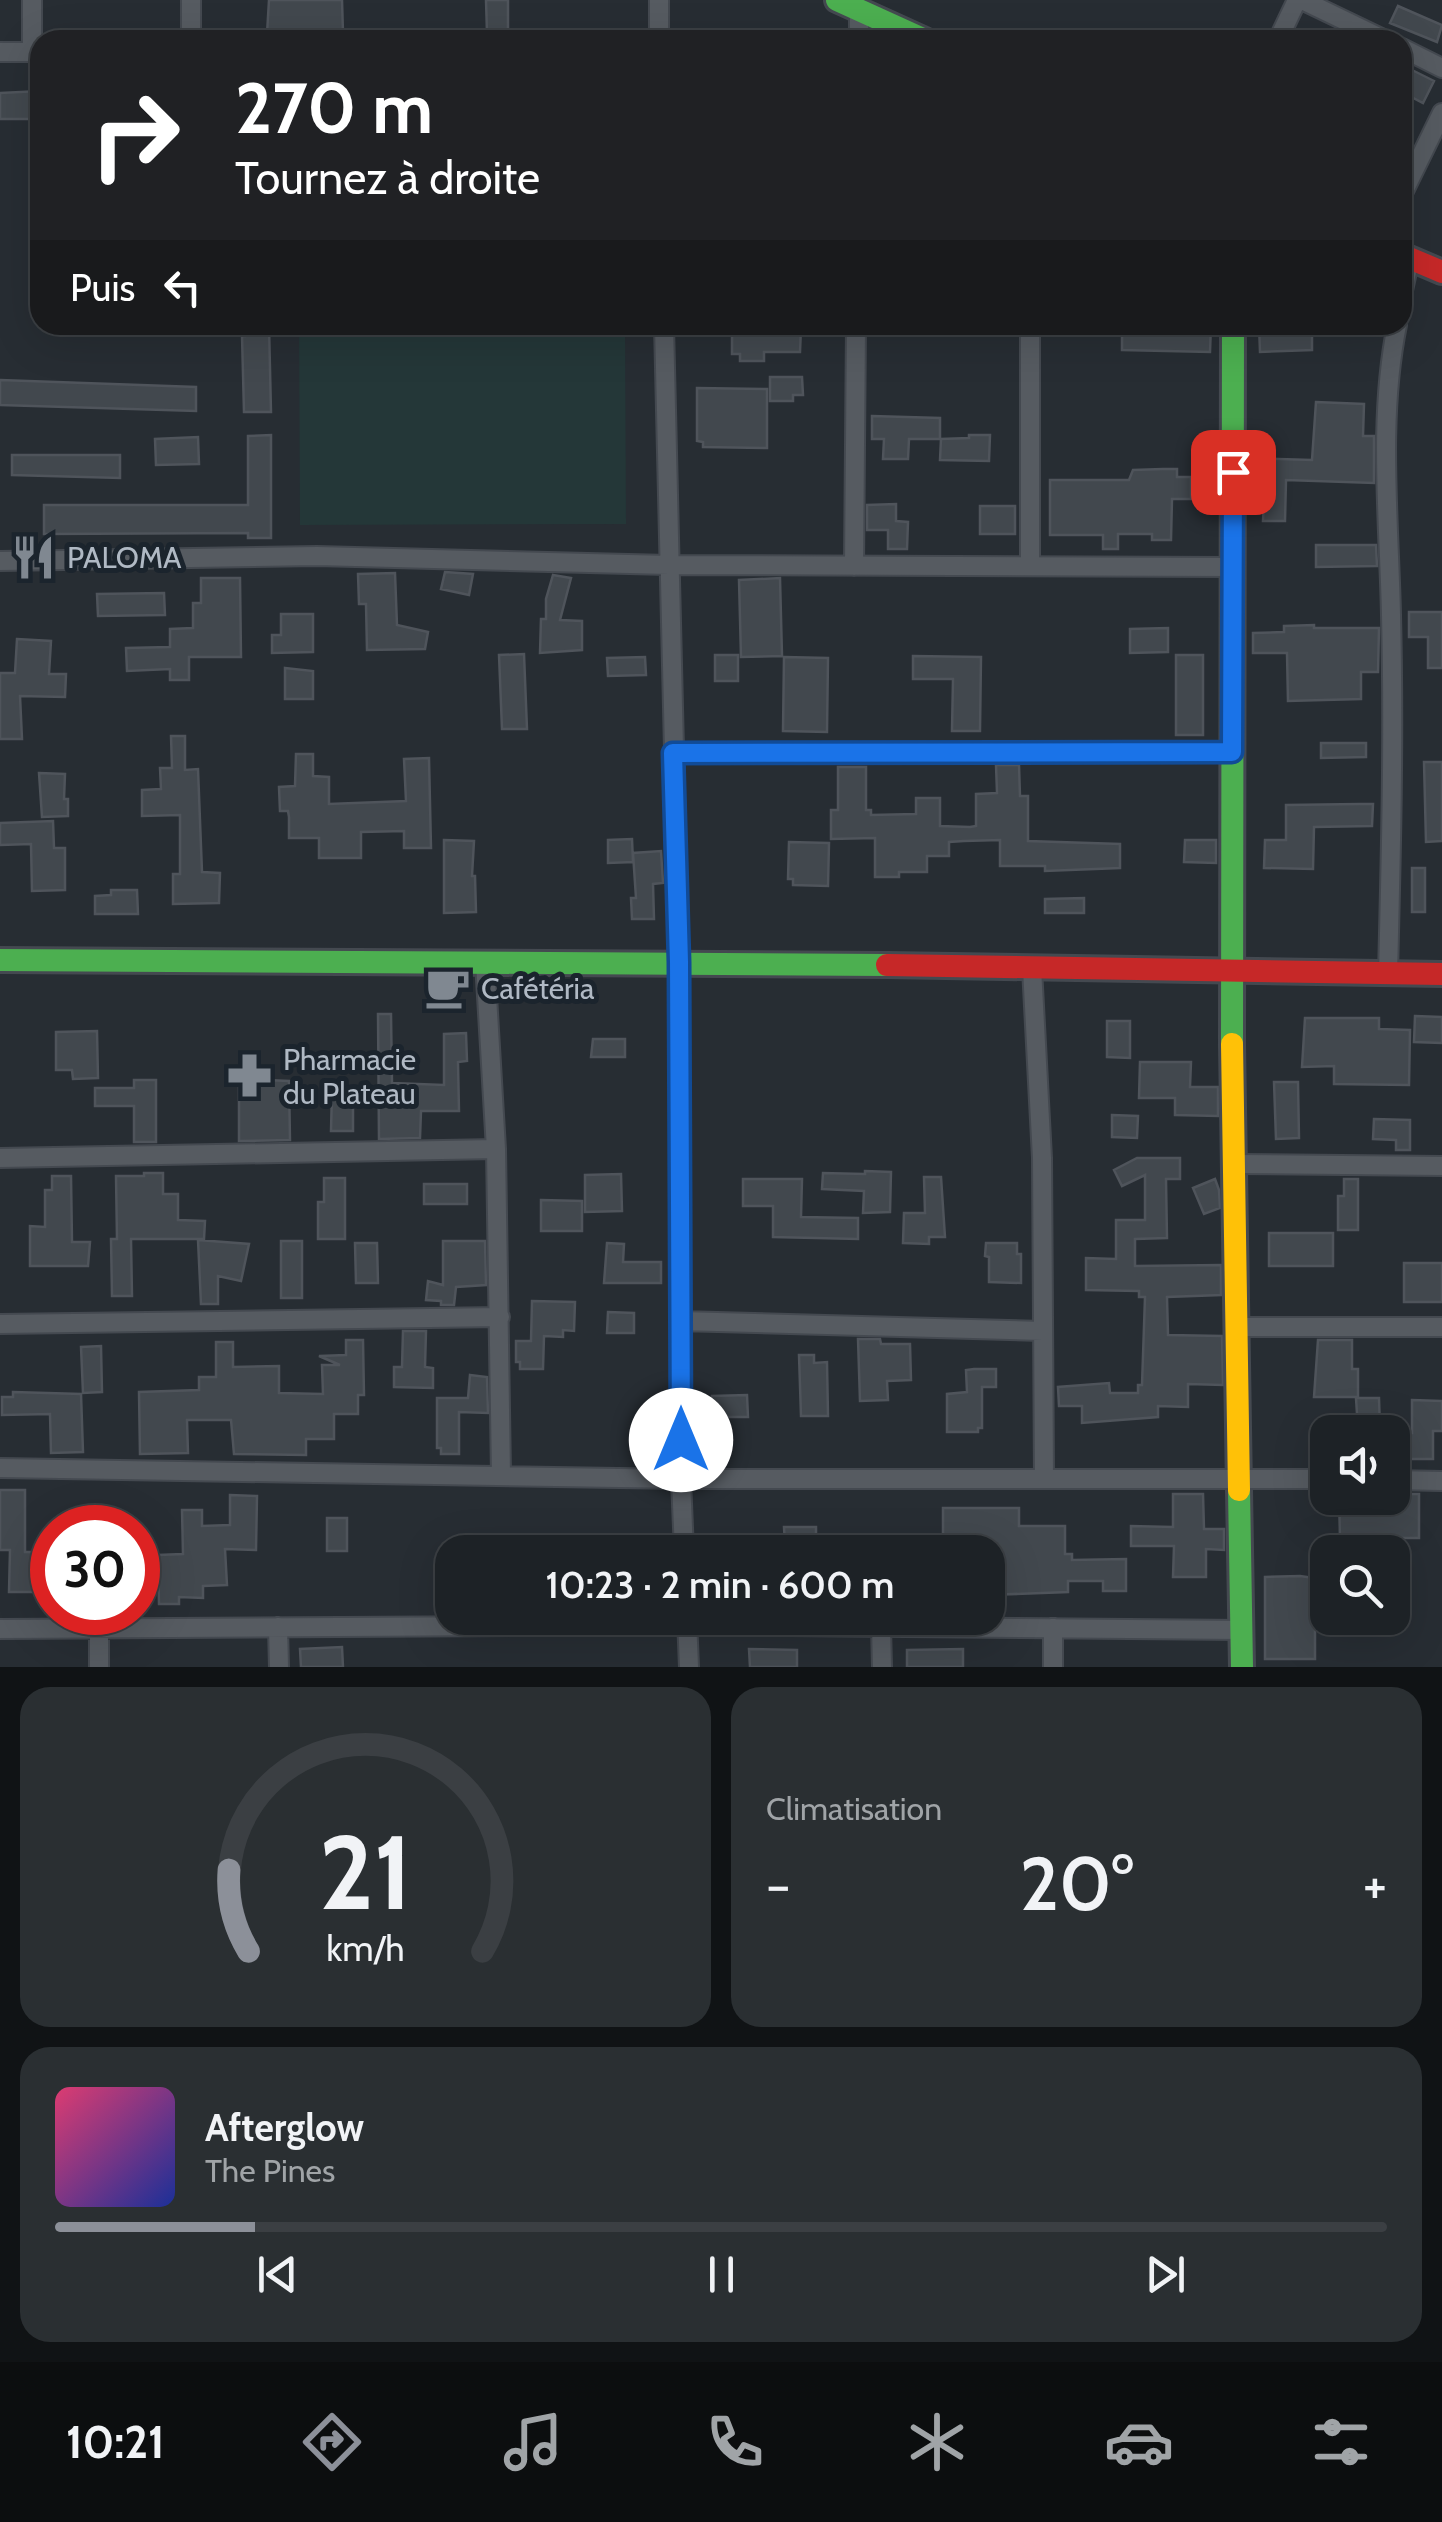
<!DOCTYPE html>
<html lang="fr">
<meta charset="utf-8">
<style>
:root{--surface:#1d2226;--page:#2a2f32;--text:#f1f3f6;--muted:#a0a4a7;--line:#3b3f43;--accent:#8c9099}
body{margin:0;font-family:Cabin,sans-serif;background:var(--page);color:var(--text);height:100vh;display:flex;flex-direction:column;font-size:38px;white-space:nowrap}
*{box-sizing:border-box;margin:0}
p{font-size:32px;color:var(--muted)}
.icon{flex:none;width:55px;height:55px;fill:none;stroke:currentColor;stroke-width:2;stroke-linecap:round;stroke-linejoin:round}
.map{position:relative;height:1667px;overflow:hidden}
.details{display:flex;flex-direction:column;gap:20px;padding:20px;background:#101315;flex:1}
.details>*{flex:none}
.banner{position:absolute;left:30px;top:30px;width:1382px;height:305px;border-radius:30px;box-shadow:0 10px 40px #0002,0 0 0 2px var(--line);background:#202124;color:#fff;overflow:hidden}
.tools{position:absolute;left:1310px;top:1415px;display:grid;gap:20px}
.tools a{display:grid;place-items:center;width:100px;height:100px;border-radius:20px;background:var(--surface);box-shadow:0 10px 40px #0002,0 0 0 2px var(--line);font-size:50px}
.speed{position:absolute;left:30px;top:1505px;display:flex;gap:20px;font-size:50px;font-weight:700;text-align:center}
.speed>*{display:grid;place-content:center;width:130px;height:130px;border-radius:50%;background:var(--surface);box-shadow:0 10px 40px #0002,0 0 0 2px var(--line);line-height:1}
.speed .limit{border:15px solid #d22;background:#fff;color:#111}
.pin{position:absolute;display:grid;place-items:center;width:85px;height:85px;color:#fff;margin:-42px;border-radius:20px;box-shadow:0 5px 15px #0006}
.me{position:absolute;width:110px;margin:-55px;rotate:0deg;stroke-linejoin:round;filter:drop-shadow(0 0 8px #0008)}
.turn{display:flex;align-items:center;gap:35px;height:210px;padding:0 40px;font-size:45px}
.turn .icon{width:130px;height:130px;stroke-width:2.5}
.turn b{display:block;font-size:70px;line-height:85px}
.then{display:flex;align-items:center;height:95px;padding:0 40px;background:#0003;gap:20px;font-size:38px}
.big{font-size:75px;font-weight:600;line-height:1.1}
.details .card{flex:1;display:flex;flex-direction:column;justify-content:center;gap:15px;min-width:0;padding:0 35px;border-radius:30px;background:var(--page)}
.details .dial{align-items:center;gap:0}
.dial svg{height:260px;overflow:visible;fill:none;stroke:var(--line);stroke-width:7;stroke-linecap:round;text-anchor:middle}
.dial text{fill:var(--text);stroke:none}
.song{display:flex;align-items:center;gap:30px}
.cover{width:120px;height:120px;border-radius:15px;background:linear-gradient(135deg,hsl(340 70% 55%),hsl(230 70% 35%))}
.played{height:10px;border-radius:5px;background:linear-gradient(90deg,var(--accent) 15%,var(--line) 15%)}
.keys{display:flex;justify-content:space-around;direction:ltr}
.heat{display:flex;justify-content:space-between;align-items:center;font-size:55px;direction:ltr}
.details .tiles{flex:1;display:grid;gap:20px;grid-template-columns:1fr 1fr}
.card:last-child{grid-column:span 2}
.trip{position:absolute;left:435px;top:1535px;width:570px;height:100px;border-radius:30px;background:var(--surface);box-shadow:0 10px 40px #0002,0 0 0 2px var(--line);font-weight:600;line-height:100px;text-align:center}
.menu{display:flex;height:160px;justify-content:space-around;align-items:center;background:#0c0e0f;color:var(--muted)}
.menu .icon{width:70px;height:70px}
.menu .current{color:var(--accent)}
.menu b{font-size:45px;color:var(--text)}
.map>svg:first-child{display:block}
.green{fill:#243738}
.building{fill:#42484e;stroke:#4f545b;stroke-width:2.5}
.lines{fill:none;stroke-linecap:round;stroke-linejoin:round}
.street-casing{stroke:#444950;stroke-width:22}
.fast-casing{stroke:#444950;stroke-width:28}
.slow-casing{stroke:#444950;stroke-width:28}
.jam-casing{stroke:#444950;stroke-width:28}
.street{stroke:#565b61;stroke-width:18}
.fast{stroke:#4caf50;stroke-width:22}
.slow{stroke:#ffc107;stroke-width:22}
.jam{stroke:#c62828;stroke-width:22}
.route-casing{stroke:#114b97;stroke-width:25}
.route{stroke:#1a73e8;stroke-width:18}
.labels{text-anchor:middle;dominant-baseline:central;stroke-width:10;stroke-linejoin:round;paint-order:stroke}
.poi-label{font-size:30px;fill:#b0b9c4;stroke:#1b242d;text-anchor:start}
</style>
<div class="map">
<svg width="1442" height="1667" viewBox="0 0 1442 1667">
<rect width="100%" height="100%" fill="#272d33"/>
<path class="green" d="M299 325H625L626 524 300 525Z"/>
<path class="building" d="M269 0H342L343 33 267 34Z
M486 0H508V33H487Z
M1398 6 1442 25 1437 42 1390 23Z
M1406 67 1434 81 1423 103 1402 92Z
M40 91V119H0V93Z
M245 325H269L271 412H244L242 336H245Z
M1122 325H1211L1210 352 1122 350Z
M1259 325H1312V350L1260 352Z
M782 328H801L800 352H764V361H740V354H732V334L782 332Z
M770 377H802L803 395H793V401H770Z
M0 380 196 387V411L0 405Z
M697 388 767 389V448L703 447V442L697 441Z
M1316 402 1364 404 1363 436H1374V483L1286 480 1285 521H1263L1265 479H1250V458L1312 460Z
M872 416 940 418V439H909L908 459H883L884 439H872Z
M271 435V538H248V533L44 534V505H248V436Z
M969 435H990L989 461 940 460 941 439 969 438Z
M198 437 199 464 156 465 155 439Z
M12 455H120V478L12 475Z
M1163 469H1177V477H1191V499H1172L1171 540H1152V534H1118V549H1103V535H1050V480H1129L1133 470Z
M896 504V521L908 522 907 549H888V530H867V505Z
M980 506H1015V534H980Z
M1316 545H1376L1377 566 1316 567Z
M445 572 473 574 469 595 441 589Z
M395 573 397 625 428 632 425 649 367 650 366 604H359L358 574Z
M553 575 571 578 560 620 582 621V650L540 653 541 619H546V599Z
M201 578H240L241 657H189V680H170V669L127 671 126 648 170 647V629L193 628V603H201Z
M780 578 782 656 741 657 739 580Z
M164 593 165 615 98 616 97 594Z
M1409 612H1442V668H1428V637H1409Z
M281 614H313V652L272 653V635H281Z
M1314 625V628H1379L1378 672H1361V699L1288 701 1287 653H1253V633L1284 632V626Z
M1168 628V652L1130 653V629Z
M17 639 51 641 49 674H66L65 697 20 696 22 739H0V673H15Z
M524 654 527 729H502L499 655Z
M715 655H738V681H715Z
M1176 655H1203V735H1176Z
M913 656 981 657 980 731H952L953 679H913Z
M645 657 646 675 608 676 607 658Z
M784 657 828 658 827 732 783 731Z
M285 668 313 671V699H285Z
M171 736H185V770L198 769 202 872 220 873 219 903 173 904V874H180V815L142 816V790L161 789 160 768H172Z
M1321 743H1366V757L1321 758Z
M296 754H313V776L329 777V804L406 801 404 759 429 758 431 848H404V831L361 832V858H319V838H289V817L288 811H280L279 787 295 786Z
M1424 762H1442V841L1426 842Z
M996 765H1019L1020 796H1028V841L1120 844V868L1045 871V866H1000V840L964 841 949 842V856H927V872H899V877H875V838L831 839V810H838V767H866V810H871V815L916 814V798H940V826L970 827 976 826V794L997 793Z
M39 773 65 774 64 799H68V816L42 817Z
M1360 804H1373L1372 826 1314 827 1313 869 1264 868 1265 840H1286V805Z
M53 821 54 848H65V890L32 891 31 844 0 845V823Z
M632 839 633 862 608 863V840Z
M444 840 474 841 472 876H475L476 912 444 913Z
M1185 840H1216V863L1184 862Z
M789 842 829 843 828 886 793 885V879H788Z
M661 851 663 883 653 884 654 919H632L631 898H636L633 853Z
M1412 868H1425V912H1412Z
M111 890H137L138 914H95V896L111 895Z
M1084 898V913H1045V899Z
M378 1014H391L392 1083 444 1085V1034L466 1033 467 1061 458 1062 459 1111H421L420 1138 379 1139Z
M1415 1016 1442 1017V1043L1414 1042Z
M1305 1018H1379V1029L1410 1030 1409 1085 1334 1084V1066L1302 1067Z
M1107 1021H1130V1058L1107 1057Z
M97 1031 98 1078 73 1079 72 1070H56V1032Z
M593 1039H625V1057H591Z
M1140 1062H1191L1190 1087H1218V1116L1175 1115V1098H1139Z
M239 1079 289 1081 290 1140 239 1141Z
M134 1080H156V1142H134V1106H95V1088H134Z
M1274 1082H1298L1299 1138 1276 1139Z
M332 1092H353V1131H331Z
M1112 1115 1138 1116 1137 1138 1112 1137Z
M1374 1119 1410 1120V1150H1396V1140L1373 1139Z
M1137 1158H1180V1179H1166L1167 1238 1135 1239V1266L1221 1265V1295L1167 1297 1168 1335 1222 1336 1223 1385 1188 1384V1407L1158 1406V1417L1082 1423V1406H1059L1058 1387 1109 1383 1110 1393H1138V1385H1142L1145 1297H1139V1291L1086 1290V1258L1116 1259V1220H1145V1175L1122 1186 1114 1170Z
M865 1171 891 1172 890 1212 863 1213 864 1191 822 1189 823 1173 865 1174Z
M144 1173H163V1194H178V1220L205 1221 204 1239H131L132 1296H112L111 1239H117L116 1176H144Z
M621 1174 622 1211 585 1212V1175Z
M52 1176H71L72 1242H90L88 1266H30V1226L45 1227V1190H52Z
M924 1177H941L945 1237H929V1244L903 1243 904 1213H925Z
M324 1178H345V1239H318V1202H324Z
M743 1179H802L801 1217 858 1218V1239L773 1237V1206H743Z
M1215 1179 1219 1190 1220 1208 1204 1214 1193 1188Z
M1344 1179H1358V1230H1338V1196H1344Z
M424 1184H467V1204H424Z
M541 1200 582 1201V1231H541Z
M1269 1233H1333V1266H1269Z
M198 1240 249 1244 241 1281 218 1276V1304H201Z
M281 1241H302V1298H281Z
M443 1241H485L486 1285 456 1287 454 1305H441V1301L426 1300 428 1281 443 1285Z
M355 1243H377L378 1283H356Z
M607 1243 624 1244 623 1262H661V1283H604Z
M986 1243H1017V1254H1021V1283L989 1282V1257L985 1256Z
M1404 1263H1442V1302H1404Z
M532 1301 575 1302 574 1331 563 1330V1337L544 1336 543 1369H520V1362H516V1341H531Z
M608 1312 634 1313V1333H607Z
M403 1331H426L425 1367 433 1368V1388L394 1387V1367H402Z
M858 1339H880L881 1344H910L911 1380 887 1381 888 1400 860 1401Z
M346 1340H363L364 1395H358V1414H334V1439H306V1455L234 1454 231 1420H187L188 1453 140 1454 139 1392 199 1390V1377H216V1342H233V1367L279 1366V1393L323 1394 322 1365H340L319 1356 346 1355Z
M1318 1340H1352V1369H1358V1397H1314Z
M101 1346 102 1392 83 1393 81 1347Z
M799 1355H814V1363L827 1362 828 1416H801Z
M974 1369H996V1387H982V1428H978V1432H947V1394L967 1392 966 1370Z
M470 1375 487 1377 488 1413 459 1412V1454H441V1448H437V1398H468Z
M13 1392 81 1394 83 1452 51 1453 50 1414 2 1415V1397H13Z
M747 1395 748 1417H713L712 1396Z
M1356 1398H1379L1380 1429 1358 1430Z
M1412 1400 1442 1401V1431H1433V1459H1406V1433H1412Z
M0 1490H25V1552H40V1559L52 1558V1580H39V1592H9L10 1550H0Z
M1173 1494H1203L1204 1529H1224V1550L1206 1549V1577H1173L1174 1546H1131V1526L1173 1527Z
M1392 1494H1419V1538H1370L1371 1552H1348V1538H1340L1339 1498H1392Z
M230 1495 257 1496 256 1550 225 1549 227 1585 203 1586V1598L179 1597V1604H159L158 1555 183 1554 182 1510H202V1526L230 1525Z
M943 1508H1019V1526H1065V1554H1072V1560L1126 1559V1591H1103V1581H1068V1592L988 1595V1552H977V1549L943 1548Z
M327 1518H347V1551H327Z
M784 1527H816V1545L785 1546Z
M1300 1576 1328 1580V1619H1315V1659H1265V1577Z
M342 1647 343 1667H301L300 1649Z
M749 1649 797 1650V1667H750Z
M963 1649V1667H907V1650Z"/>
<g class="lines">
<defs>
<path id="street" d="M32 0V52
M191 0V40
M1302 0 1385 40
M659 40V0
M859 40V10
M1278 40 1297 0
M1402 48 1442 68
M0 52H40
M1402 195 1442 113
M1402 295 1410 258
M664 325 679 962 681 1479 684 1552
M0 561 317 556 669 565 1233 567
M854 566 856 325
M1030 566V325
M673 753 1231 752
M485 962 496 1149 501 1475
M1032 968 1042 1158 1044 1478
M1388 974C1391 854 1394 735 1391 615 1389 520 1378 419 1397 325
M0 1158 496 1149
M1234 1164 1442 1166
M680 1321 1043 1331
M0 1324 500 1317
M1237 1327H1442
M0 1468 681 1479H1328
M1392 1480 1442 1481
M687 1618 689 1667
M881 1626 882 1667
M278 1627 279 1667
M99 1628V1667
M0 1629 687 1625 1242 1630
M1053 1667V1628"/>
<path id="fast" d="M837 0 925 40
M0 960 887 965
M1232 1044 1233 325
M1239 1490 1242 1667"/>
<path id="slow" d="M1232 1044 1239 1490"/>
<path id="jam" d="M1402 255 1442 272
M887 965 1442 974"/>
</defs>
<use href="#street" class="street-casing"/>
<use href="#fast" class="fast-casing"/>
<use href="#slow" class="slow-casing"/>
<use href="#jam" class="jam-casing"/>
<use href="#street" class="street"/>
<use href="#fast" class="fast"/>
<use href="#slow" class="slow"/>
<use href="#jam" class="jam"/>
</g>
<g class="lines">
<defs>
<path id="route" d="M681 1440 679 962 673 753 1232 752 1233 472"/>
</defs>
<use href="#route" class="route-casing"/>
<use href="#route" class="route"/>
</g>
<defs>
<symbol id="restaurant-bare" viewBox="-9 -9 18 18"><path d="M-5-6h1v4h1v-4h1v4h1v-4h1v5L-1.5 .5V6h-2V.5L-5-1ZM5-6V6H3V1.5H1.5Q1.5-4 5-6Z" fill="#808891" stroke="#1b242d" stroke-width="2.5" paint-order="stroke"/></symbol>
<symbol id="cafe-bare" viewBox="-9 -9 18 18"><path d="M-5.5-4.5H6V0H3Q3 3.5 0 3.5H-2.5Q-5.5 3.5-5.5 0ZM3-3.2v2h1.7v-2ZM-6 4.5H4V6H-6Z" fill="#808891" stroke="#1b242d" stroke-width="2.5" paint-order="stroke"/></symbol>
<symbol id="pharmacy-bare" viewBox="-9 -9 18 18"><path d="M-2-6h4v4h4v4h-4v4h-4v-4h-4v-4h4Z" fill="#808891" stroke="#1b242d" stroke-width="2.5" paint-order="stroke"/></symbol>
</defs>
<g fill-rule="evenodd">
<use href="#restaurant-bare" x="2" y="526" width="63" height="63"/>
<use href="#cafe-bare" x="416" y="956" width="63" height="63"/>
<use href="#pharmacy-bare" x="218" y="1044" width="63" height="63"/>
</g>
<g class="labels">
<g class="poi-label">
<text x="67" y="557">PALOMA</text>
<text x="481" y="988">Cafétéria</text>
<text x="283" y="1059">Pharmacie<tspan x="283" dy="34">du Plateau</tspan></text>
</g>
</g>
</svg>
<div class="tools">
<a><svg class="icon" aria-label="sound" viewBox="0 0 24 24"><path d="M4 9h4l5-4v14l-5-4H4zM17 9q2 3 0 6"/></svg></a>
<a><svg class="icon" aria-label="search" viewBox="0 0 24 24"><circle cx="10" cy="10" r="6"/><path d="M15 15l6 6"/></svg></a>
</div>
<div class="speed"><div class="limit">30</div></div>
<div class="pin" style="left:1233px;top:472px;background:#d93025"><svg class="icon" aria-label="arrive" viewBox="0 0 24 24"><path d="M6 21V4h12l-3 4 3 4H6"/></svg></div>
<svg class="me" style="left:681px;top:1440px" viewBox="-20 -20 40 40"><circle r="19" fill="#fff"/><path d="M0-13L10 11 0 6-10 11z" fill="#1a73e8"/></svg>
<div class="trip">10:23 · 2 min · 600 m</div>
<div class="banner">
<div class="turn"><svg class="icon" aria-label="right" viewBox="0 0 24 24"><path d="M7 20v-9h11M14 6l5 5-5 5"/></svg><div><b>270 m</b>Tournez à droite</div></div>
<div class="then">Puis<svg class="icon" aria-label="left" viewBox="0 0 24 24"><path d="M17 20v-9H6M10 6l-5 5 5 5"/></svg></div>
</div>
</div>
<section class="details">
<div class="tiles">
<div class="card dial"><svg viewBox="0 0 100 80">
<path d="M14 69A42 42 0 1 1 86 69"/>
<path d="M14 69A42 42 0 0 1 8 44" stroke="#8c9099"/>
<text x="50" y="56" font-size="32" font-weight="700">21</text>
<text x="50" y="72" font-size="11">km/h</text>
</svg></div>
<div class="card"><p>Climatisation</p>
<div class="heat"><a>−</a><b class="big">20°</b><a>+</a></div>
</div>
<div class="card">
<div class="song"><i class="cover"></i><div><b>Afterglow</b><p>The Pines</p></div></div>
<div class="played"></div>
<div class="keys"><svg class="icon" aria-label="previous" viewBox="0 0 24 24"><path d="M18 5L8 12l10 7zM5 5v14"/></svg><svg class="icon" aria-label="pause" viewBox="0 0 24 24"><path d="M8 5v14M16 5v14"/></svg><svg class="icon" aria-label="next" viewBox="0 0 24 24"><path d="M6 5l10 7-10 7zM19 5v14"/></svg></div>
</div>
</div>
</section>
<nav class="menu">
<b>10:21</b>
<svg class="icon current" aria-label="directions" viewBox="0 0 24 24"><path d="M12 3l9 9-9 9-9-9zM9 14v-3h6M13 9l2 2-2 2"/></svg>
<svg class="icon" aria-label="music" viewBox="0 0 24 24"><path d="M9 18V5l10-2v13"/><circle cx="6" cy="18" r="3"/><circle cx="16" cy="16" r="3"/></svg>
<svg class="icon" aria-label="phone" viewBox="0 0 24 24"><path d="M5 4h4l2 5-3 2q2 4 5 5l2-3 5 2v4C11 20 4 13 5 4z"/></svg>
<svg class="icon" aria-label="climate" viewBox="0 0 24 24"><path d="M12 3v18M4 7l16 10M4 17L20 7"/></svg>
<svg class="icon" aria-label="car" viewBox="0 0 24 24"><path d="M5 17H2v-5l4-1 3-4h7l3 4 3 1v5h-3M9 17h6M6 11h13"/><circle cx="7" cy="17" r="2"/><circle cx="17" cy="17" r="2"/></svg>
<svg class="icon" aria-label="filters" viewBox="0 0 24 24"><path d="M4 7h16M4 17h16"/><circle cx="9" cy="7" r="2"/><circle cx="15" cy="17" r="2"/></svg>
</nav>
